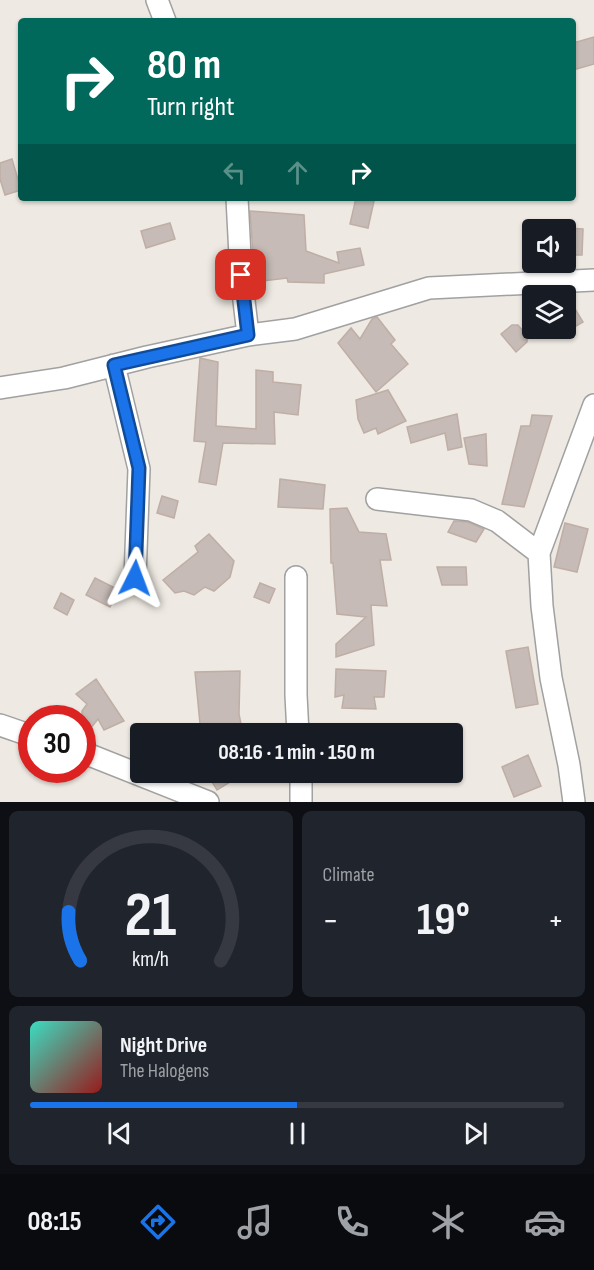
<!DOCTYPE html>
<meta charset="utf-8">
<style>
:root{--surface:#171b24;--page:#20242c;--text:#f1f3f6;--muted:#9ea1a6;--line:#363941;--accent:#1a73e8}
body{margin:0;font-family:"Sofia Sans Condensed",sans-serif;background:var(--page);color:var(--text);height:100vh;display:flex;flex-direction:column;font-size:22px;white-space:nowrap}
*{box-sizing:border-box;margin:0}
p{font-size:20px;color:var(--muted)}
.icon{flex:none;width:33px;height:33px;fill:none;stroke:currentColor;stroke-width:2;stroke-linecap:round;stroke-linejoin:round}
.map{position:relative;height:802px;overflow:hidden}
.side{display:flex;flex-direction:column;gap:9px;padding:9px;background:#0d0f14;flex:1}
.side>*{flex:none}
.banner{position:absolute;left:18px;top:18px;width:558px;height:183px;border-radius:6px;box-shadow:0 2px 4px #0004;background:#00695c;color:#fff;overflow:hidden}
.tools{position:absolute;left:522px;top:219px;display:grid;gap:12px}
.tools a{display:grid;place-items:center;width:54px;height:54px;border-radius:6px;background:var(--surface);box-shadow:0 2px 4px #0004;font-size:30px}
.speed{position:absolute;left:18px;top:705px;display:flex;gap:12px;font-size:30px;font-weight:700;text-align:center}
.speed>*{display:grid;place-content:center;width:78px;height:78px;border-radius:50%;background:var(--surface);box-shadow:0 2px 4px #0004;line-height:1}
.speed .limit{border:9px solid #d22;background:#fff;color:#111}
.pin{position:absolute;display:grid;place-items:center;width:51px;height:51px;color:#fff;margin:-26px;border-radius:12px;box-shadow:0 3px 9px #0006}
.me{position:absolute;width:66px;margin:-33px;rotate:3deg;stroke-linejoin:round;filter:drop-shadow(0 0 4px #0008)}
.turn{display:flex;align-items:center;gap:21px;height:126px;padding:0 30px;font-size:27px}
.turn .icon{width:78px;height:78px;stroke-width:2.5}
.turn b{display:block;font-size:42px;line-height:51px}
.lanes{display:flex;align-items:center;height:57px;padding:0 30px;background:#0003;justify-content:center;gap:30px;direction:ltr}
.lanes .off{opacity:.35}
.big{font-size:45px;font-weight:700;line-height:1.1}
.side .widget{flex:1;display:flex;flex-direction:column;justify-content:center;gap:9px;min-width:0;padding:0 21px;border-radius:9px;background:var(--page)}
.side .dial{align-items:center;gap:0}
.dial svg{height:156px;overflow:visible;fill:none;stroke:var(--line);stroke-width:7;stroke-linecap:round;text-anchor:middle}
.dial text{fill:var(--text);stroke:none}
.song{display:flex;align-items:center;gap:18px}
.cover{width:72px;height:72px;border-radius:9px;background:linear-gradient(135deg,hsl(170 70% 55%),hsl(0 70% 35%))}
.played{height:6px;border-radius:3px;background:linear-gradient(90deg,var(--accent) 50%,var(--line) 50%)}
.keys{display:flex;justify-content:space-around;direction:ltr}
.heat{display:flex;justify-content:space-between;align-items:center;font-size:33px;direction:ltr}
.side .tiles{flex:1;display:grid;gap:9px;grid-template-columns:1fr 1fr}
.widget:last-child{grid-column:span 2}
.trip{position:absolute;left:130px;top:723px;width:333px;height:60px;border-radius:6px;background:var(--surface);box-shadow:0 2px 4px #0004;font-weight:700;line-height:60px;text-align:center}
.dock{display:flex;height:96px;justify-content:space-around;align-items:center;background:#090b0e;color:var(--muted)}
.dock .icon{width:42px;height:42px}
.dock .current{color:var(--accent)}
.dock b{font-size:27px;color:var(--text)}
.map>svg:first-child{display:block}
.building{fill:#c6bbb6;stroke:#bfaea5;stroke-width:1.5}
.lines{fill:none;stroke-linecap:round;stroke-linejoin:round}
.street-casing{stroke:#a1a1a1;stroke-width:24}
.street{stroke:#fff;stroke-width:21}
.route-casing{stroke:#114b97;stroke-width:15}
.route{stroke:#1a73e8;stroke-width:10}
</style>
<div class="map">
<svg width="594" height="802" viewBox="0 0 594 802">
<rect width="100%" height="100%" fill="#eee9e2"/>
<path class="building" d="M594 37V64L573 70V43Z
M12 159 21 190 5 195 0 179V163Z
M356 198 374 201 368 228 350 224Z
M250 211 304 215 306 251 339 263 337 252 360 248 364 265 324 274V283L288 282 287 278 255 282Z
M170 223 175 239 146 248 141 231Z
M566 228 583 229 582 255H566Z
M566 294 583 322 566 332Z
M377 317 395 340 391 344 408 364 376 392 338 343 351 328 360 339 372 319Z
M512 325H518L527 336V342L516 352 501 334Z
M200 358 218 362 216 426 256 429V370L273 372V382L301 385 298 415 274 412 275 444 223 443 216 485 199 482 206 442 194 441Z
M388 390 406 421 378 434 376 428 364 433 358 419 356 400Z
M457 414 462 447 448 450 445 433 411 443 407 427Z
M532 415 552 416 524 507 502 504 521 426H530Z
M486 434 487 466 469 464 464 438Z
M280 479 325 485 323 509 278 507Z
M162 496 178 501 174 518 157 513Z
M347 508 359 532 386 534 391 560H380L387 606 371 605 374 645 336 657V644L366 617 337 614 333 563H331L330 509Z
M454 521 468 522 484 529 476 542 448 532Z
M565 523 588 529 577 572 554 567Z
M209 534 234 561 230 577 214 591 205 587 194 595 184 591 175 593 163 580 198 552 195 546Z
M437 567H466L467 585H442Z
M95 578 119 590 110 607 86 595Z
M260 583 275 589 269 603 254 597Z
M61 593 74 600 67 615 54 608Z
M528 647 538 704 516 708 506 651Z
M336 669 386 671 384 697H374L376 709 342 708 344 695 335 697Z
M240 671 239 714 243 734H201L195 672Z
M96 679 124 721 104 730 98 719 82 739V711L87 704 76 694Z
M528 755 541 786 514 797 502 767Z
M206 772H224L230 782 217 790Z"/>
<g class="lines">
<defs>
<path id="street" d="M157 0 165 21
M237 198 241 275 248 335
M114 365 139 469 135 578
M0 388 64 378 147 357 248 335 295 329 429 288 594 280
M377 499 471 510 497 521 539 553
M296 577V695L298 734
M0 725 32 736
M82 752 208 802
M301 772V802
M574 802 569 765 551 678 542 606 539 553 594 405"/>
</defs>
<use href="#street" class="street-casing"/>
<use href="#street" class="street"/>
</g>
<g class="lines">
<defs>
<path id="route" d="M135 578 139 468 114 365 248 335 241 275"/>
</defs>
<use href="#route" class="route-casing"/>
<use href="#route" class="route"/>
</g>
</svg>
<div class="tools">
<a><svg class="icon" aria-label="sound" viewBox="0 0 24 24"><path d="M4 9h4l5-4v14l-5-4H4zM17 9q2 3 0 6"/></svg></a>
<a><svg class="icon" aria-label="layers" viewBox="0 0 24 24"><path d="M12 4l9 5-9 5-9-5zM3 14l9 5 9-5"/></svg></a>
</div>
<div class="speed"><div class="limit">30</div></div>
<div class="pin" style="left:241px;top:275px;background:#d93025"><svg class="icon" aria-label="arrive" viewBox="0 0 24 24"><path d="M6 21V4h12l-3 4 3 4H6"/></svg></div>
<svg class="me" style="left:135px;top:578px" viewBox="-20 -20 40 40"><path d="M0-17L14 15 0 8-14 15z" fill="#1a73e8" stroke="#fff" stroke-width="4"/></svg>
<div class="trip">08:16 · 1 min · 150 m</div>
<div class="banner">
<div class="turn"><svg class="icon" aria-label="right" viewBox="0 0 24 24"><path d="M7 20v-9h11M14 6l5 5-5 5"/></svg><div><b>80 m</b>Turn right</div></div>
<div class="lanes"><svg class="icon off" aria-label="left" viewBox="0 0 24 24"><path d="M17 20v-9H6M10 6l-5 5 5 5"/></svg><svg class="icon off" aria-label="ahead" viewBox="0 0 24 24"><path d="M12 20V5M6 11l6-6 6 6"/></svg><svg class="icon" aria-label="right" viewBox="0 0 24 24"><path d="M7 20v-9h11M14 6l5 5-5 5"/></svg></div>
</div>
</div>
<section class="side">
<div class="tiles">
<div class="widget dial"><svg viewBox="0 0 100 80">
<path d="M14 69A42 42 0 1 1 86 69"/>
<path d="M14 69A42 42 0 0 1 8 44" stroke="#1a73e8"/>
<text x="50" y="56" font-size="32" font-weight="700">21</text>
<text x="50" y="72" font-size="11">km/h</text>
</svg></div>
<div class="widget"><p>Climate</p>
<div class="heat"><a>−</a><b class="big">19°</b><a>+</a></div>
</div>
<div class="widget">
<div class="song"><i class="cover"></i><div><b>Night Drive</b><p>The Halogens</p></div></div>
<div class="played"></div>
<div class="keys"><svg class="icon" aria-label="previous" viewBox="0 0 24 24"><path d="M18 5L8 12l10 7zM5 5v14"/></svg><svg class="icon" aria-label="pause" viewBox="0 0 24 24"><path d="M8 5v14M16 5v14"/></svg><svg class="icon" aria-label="next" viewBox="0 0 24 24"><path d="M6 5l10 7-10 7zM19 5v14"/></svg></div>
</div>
</div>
</section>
<nav class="dock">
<b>08:15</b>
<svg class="icon current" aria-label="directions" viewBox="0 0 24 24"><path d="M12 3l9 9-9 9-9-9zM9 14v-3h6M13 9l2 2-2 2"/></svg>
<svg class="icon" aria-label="music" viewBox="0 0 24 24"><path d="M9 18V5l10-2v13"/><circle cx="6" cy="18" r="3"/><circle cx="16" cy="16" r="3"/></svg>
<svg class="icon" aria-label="phone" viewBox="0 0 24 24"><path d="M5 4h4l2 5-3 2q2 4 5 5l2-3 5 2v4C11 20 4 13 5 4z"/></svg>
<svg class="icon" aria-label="climate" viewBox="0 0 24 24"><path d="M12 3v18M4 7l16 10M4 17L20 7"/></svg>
<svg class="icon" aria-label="car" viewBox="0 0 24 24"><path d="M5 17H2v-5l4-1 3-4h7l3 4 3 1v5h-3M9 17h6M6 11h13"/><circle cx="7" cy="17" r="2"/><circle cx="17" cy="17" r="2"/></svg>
</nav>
